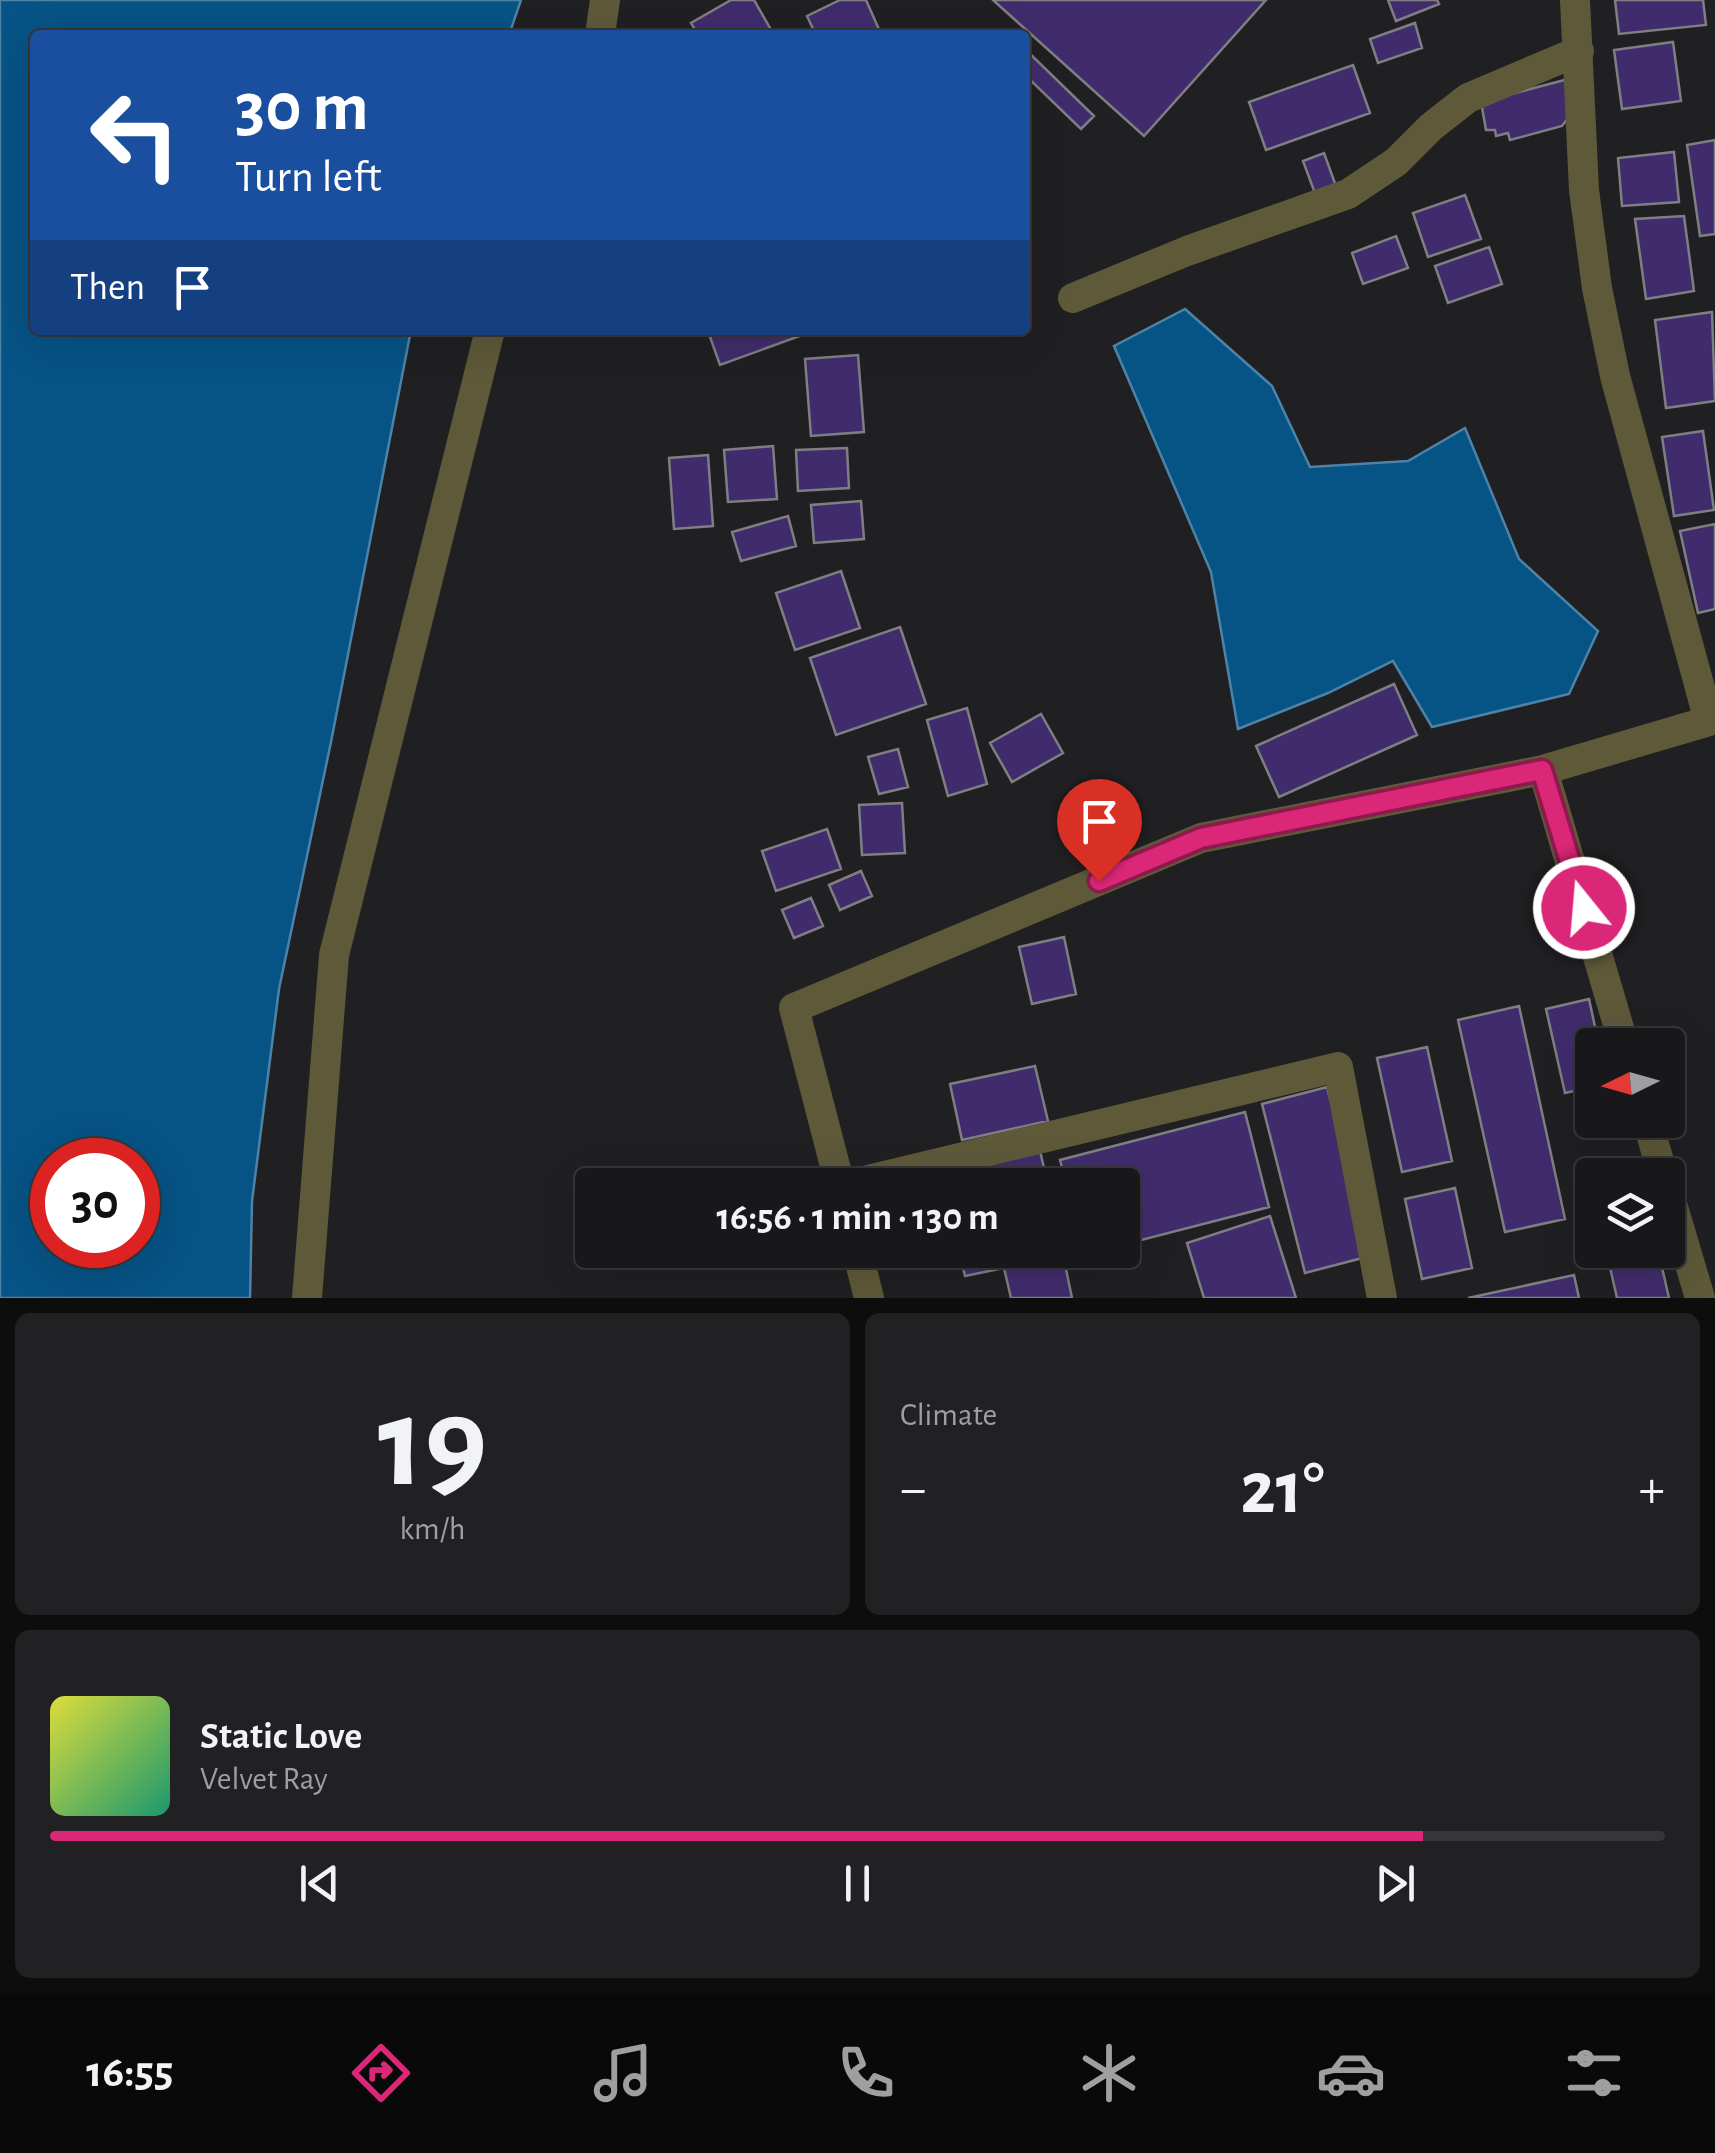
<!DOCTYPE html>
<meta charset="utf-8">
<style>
:root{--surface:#18171a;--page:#212023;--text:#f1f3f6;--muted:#9f9fa2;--line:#363639;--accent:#db2777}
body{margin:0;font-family:"Alegreya Sans",sans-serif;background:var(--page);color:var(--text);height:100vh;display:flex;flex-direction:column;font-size:38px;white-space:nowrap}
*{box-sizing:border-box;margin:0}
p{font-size:32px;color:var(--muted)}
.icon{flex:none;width:55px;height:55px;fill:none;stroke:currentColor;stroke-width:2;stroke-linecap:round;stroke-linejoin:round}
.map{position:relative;height:1298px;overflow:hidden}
.side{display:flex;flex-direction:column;gap:15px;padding:15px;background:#0d0d0e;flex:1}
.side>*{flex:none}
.banner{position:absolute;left:30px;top:30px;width:1000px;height:305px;border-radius:10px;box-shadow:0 10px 40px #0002,0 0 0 2px var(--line);background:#1a4fa0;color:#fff;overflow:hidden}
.needle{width:65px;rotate:265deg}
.fabs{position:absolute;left:1575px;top:1028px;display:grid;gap:20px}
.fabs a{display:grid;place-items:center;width:110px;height:110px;border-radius:10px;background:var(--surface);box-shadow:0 10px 40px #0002,0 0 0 2px var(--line);font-size:50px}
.speed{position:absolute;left:30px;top:1138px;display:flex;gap:20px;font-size:50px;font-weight:700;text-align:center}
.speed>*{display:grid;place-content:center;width:130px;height:130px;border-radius:50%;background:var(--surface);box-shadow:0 10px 40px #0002,0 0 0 2px var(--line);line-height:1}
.speed .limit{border:15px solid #d22;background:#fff;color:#111}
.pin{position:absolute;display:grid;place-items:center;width:85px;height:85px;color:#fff;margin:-102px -42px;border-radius:50% 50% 50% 0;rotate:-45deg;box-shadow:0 0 10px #0007}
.pin .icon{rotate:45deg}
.me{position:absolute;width:110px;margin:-55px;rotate:343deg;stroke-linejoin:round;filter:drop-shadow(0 0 8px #0008)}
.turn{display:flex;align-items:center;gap:35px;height:210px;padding:0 40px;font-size:45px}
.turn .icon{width:130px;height:130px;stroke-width:2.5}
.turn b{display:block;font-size:70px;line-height:85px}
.then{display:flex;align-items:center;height:95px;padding:0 40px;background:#0003;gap:20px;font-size:38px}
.big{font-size:75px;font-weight:700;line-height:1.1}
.side .tile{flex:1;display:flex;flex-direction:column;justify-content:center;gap:15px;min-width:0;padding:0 35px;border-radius:15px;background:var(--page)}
.side .dial{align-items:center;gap:0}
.dial b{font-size:130px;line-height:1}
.song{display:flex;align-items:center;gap:30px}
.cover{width:120px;height:120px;border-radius:15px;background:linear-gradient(135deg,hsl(60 70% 55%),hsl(160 70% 35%))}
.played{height:10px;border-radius:5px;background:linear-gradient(90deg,var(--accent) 85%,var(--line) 85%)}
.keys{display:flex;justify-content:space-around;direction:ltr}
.heat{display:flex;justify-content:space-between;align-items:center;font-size:55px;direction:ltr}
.side .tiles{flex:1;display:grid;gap:15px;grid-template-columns:1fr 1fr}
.tile:last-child{grid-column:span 2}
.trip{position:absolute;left:575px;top:1168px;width:565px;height:100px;border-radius:10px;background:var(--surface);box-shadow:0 10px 40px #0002,0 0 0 2px var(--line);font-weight:700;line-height:100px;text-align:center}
.tab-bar{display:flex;height:160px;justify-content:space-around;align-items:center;background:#0a090a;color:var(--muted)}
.tab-bar .icon{width:70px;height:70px}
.tab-bar .active{color:var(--accent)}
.tab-bar b{font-size:45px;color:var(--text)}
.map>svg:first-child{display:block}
.water{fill:#065385;stroke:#4d83a6;stroke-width:2.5;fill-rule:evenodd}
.building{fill:#402c6c;stroke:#7f7e82;stroke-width:2.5}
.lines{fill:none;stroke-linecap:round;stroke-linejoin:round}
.minor{stroke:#5e5939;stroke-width:30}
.route-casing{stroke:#8e194d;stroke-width:25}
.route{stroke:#db2777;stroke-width:18}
</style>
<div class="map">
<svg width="1715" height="1298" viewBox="0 0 1715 1298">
<rect width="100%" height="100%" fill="#201f22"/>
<path class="water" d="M0 0H521L509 35H35V330H411L331 742 279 989 252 1201 250 1298H0ZM52 1160H138V1245H52Z
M1185 309 1272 386 1310 467 1408 461 1465 428 1519 559 1598 631 1569 694 1432 727 1393 661 1328 693 1238 729 1211 572 1114 346Z"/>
<path class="building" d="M731 0H754L774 35H698L691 23Z
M840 0H866L881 34 816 35 807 16Z
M993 0H1266L1144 136Z
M1388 0H1437L1439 4 1396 21Z
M1615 0H1703L1706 25 1619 34Z
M1415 23 1422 48 1378 63 1370 39Z
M1673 42 1681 101 1622 109 1614 50Z
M1025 49 1094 116 1081 129 1025 75Z
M1353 65 1370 113 1266 150 1249 102Z
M1572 78 1577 107 1562 126 1510 140 1508 133 1496 136 1495 130H1486L1481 102Z
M1715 140V234L1700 236 1687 145Z
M1674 152 1679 202 1622 206 1618 158Z
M1324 153 1337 189 1316 196 1303 161Z
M1465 195 1481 239 1428 257 1413 213Z
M1684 216 1694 291 1646 299 1635 219Z
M1396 236 1408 268 1363 284 1352 253Z
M1489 247 1502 284 1448 303 1435 266Z
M1712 312 1715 401 1666 408 1655 320Z
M721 330H816L720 365 709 334Z
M858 355 864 432 811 436 805 359Z
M1703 431 1714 510 1674 516 1662 437Z
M773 446 777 499 728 502 724 450Z
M847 448 849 488 798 491 796 450Z
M708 455 713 526 674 529 669 458Z
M861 501 864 539 814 543 811 505Z
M788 516 796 546 741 561 732 532Z
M1715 524V609L1698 613 1680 531Z
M841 571 860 628 795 650 776 593Z
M900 627 926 704 836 735 810 658Z
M1394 684 1417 735 1279 797 1256 746Z
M967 708 987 784 948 796 927 720Z
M1041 714 1063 753 1012 782 990 743Z
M898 749 908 787 879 794 868 757Z
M902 803 905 853 862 855 859 805Z
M827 829 841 869 776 891 762 851Z
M861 871 872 896 840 910 829 885Z
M811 898 823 926 794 938 782 910Z
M1064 937 1076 994 1032 1004 1019 947Z
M1589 999 1599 1045H1592V1087L1565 1093 1546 1009Z
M1519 1006 1565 1219 1505 1232 1458 1020Z
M1427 1047 1452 1161 1402 1172 1377 1058Z
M1035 1066 1048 1121 962 1140 950 1084Z
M1327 1087 1370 1256 1305 1273 1262 1104Z
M1245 1112 1269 1207 1122 1245V1185H1067L1060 1160Z
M1040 1151 1048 1185H944L942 1172Z
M1455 1188 1472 1268 1422 1279 1405 1199Z
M1270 1216 1296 1298H1204L1187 1243Z
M959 1250H1062L1072 1298H1011L1004 1268 965 1276Z
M1606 1250H1658L1669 1298H1617Z
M1574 1275 1579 1298H1468Z"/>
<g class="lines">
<path class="minor" d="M600 35 605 0
M1073 298 1187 251 1348 194 1396 162 1431 127 1468 98 1579 51
M1543 770 1624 1045
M1647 1120 1663 1175
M840 1185 794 1008 1201 838 1543 770 1709 721 1615 376 1597 288 1584 190 1575 0
M847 1185 1338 1067 1382 1298
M1668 1190 1700 1298
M857 1250 869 1298
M307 1298 334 955 490 330"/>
</g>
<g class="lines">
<defs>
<path id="route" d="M1099 881 1201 838 1542 770 1584 908"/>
</defs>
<use href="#route" class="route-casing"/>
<use href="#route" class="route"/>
</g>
</svg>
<div class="fabs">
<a><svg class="needle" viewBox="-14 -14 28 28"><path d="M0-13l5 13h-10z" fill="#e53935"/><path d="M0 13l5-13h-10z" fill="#9f9fa2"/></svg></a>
<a><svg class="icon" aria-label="layers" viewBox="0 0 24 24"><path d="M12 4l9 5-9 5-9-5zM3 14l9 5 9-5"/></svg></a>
</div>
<div class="speed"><div class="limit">30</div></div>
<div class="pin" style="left:1099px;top:881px;background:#d93025"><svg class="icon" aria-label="arrive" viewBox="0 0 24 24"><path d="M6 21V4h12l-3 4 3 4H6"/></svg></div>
<svg class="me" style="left:1584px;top:908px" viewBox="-20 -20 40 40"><circle r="17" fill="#db2777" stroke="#fff" stroke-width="3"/><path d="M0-11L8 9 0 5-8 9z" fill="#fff"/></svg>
<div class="trip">16:56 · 1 min · 130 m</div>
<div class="banner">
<div class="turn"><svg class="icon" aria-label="left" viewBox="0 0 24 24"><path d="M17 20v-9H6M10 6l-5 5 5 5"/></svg><div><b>30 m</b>Turn left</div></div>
<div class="then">Then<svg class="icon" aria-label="arrive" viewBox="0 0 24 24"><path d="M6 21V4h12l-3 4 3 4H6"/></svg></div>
</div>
</div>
<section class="side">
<div class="tiles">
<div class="tile dial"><b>19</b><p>km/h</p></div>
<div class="tile"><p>Climate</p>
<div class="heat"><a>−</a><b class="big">21°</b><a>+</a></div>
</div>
<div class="tile">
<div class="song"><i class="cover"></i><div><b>Static Love</b><p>Velvet Ray</p></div></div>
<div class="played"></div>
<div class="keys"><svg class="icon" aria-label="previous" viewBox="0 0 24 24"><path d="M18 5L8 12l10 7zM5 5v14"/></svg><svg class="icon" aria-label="pause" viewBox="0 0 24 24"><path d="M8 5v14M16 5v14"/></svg><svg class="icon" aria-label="next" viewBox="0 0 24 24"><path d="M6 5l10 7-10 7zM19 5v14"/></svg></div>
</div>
</div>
</section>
<nav class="tab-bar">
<b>16:55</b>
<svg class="icon active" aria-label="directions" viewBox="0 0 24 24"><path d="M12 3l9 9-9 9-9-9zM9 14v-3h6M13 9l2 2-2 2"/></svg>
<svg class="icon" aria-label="music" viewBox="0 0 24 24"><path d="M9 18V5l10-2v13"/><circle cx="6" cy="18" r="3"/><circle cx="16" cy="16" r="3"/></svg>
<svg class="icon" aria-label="phone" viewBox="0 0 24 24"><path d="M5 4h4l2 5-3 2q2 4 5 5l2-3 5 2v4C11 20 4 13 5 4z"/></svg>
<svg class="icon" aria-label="climate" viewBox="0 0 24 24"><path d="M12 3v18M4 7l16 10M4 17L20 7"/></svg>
<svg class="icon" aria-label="car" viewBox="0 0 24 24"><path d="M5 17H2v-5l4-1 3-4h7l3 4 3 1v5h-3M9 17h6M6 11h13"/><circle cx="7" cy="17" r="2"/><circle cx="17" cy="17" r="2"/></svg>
<svg class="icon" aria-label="filters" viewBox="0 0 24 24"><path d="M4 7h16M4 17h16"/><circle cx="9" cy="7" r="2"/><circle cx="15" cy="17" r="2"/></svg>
</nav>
